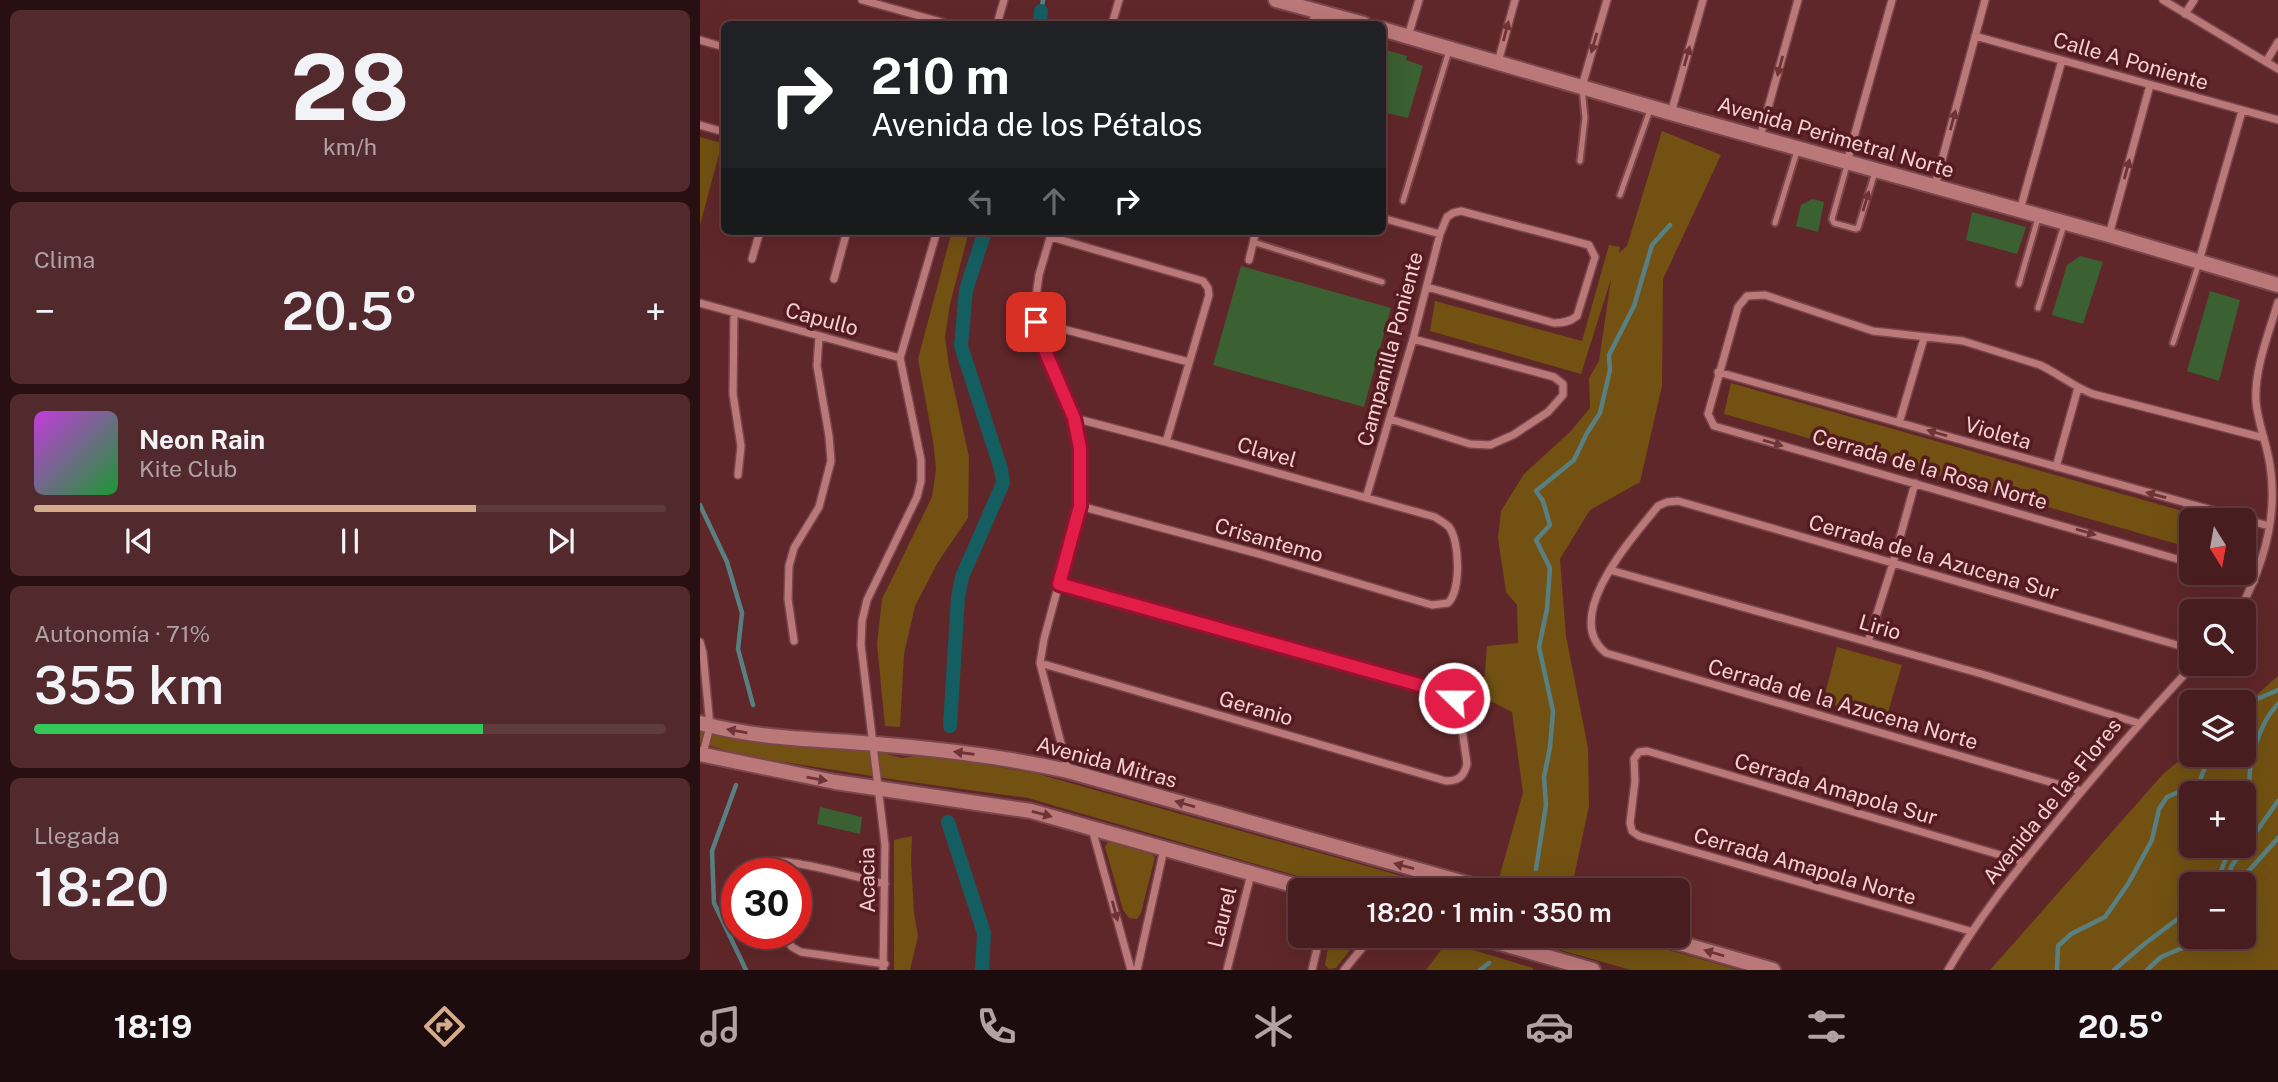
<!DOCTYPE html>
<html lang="es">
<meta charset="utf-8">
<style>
:root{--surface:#481d20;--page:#522a2d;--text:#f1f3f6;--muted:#b1a2a5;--line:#603b3e;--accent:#d6ab8b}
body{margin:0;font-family:"Public Sans",sans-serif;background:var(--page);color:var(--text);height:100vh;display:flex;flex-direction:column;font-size:26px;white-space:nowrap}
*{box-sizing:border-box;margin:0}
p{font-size:23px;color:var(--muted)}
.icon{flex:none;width:38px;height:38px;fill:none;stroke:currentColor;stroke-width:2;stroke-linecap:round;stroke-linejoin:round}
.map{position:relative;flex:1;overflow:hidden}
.side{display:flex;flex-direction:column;gap:10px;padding:10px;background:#281012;width:700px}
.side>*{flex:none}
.top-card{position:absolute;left:21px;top:21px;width:665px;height:214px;border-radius:10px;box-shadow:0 7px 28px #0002,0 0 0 2px var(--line);background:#202124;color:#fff;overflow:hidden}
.needle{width:46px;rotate:169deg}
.controls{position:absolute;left:1479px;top:508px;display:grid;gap:14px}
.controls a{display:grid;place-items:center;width:77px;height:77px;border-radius:10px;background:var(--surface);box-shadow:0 7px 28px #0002,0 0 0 2px var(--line);font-size:35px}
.speed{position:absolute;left:21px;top:858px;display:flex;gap:14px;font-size:35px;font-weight:700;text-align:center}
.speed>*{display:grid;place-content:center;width:91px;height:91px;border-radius:50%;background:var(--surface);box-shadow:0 7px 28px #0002,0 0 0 2px var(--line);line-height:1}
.speed .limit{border:10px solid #d22;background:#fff;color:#111}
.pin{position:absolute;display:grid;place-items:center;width:60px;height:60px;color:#fff;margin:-30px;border-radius:14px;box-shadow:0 4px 10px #0006}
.me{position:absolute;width:77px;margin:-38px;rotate:292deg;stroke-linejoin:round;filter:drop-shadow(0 0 5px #0008)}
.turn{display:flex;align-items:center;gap:24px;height:147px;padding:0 35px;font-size:32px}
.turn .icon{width:91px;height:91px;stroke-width:2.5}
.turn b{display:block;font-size:49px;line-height:60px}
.lanes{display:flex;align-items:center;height:66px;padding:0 35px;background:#0003;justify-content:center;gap:35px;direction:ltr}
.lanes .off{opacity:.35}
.big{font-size:52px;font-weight:600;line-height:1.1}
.side .card{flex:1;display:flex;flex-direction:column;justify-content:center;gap:10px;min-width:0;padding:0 24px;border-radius:10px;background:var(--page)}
.side .dial{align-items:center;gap:0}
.dial b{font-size:91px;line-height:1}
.song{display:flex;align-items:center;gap:21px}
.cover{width:84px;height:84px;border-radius:10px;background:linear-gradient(135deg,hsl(290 70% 55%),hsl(130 70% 35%))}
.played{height:7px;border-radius:4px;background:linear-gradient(90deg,var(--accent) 70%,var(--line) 70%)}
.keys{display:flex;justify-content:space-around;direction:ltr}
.heat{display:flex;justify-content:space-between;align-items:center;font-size:38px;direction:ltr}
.charge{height:10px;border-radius:5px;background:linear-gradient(90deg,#34c759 71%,var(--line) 0)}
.trip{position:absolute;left:588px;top:878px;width:402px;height:70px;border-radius:10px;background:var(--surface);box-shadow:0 7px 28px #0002,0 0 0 2px var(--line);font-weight:600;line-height:70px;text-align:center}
.dock{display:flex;height:112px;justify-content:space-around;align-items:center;background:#1d0c0d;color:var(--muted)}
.dock .icon{width:49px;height:49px}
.dock .on{color:var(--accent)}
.dock b{font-size:32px;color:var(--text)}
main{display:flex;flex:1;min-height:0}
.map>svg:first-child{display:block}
.green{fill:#725112;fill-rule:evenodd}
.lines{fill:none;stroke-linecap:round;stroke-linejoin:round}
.stream{stroke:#588082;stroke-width:4.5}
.canal{stroke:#145e61;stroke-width:14}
.building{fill:#3b6031}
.lane-casing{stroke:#78464b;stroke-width:9}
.street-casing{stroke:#78464b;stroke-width:10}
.secondary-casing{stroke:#78464b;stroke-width:18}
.lane{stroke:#bb7879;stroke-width:5}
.street{stroke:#bb7879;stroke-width:7}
.secondary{stroke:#bb7879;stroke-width:14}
.oneway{fill:#6e3336}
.route-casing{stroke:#92132f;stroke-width:18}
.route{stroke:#e11d48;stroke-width:12}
.labels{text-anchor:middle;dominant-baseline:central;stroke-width:7;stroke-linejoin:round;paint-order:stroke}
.street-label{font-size:21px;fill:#f5cfcf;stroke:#541c20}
</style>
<main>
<section class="side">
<div class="card dial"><b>28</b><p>km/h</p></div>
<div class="card"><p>Clima</p>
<div class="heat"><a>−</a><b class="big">20.5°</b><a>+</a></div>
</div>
<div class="card">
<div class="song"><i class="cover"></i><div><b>Neon Rain</b><p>Kite Club</p></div></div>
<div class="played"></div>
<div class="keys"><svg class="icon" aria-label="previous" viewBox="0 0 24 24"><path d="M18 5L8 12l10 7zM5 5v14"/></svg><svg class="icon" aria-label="pause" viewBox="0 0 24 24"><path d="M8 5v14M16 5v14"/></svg><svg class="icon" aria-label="next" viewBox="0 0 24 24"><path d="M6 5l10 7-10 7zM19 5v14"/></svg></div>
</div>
<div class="card"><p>Autonomía · 71%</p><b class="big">355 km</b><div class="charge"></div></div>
<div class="card"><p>Llegada</p><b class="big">18:20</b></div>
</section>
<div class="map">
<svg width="1578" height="970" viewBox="0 0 1578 970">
<rect width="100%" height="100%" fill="#60272a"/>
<path class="green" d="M962 131 1021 155 963 279 962 386 940 482 890 510 860 559 866 636 888 748 889 806 871 891H852L799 878 823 793 812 712 783 697 787 646 818 643 817 605 806 592 798 538 801 511 824 474 871 431 890 408 889 378 899 361 911 279 881 374 730 331 735 301 882 341 909 245 920 247 919 253 927 246Z
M0 137 22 143 0 225Z
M252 231H269L250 304 245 337 249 366 269 457 268 518 238 562 215 606 204 654 200 727 185 726 177 644 182 599 232 497 236 469 233 441 218 359Z
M1031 383 1514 520H1491V548L1024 414Z
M1137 647 1202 665 1186 719 1123 702Z
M1578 676V970H1290L1463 774 1491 751V754H1544V706ZM1491 793H1544V845H1491ZM1491 884H1544V936H1491Z
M0 728 68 743 160 747 202 758 226 754 338 774 755 891H649L328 798 197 780 46 756 0 743Z
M212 836 211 860 214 913 218 936 210 970H194V840Z
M412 842 450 853 455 857 441 913 437 919 429 918 423 910 405 847 407 843Z
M630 936H661L636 968 629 969 625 965Z
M811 936H919L1039 970H931Z
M747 942 833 968V970H726Z"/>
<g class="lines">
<path class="stream" d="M341 11 343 0
M0 505 27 562 42 613 38 649 53 705
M1533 702 1557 699 1578 690
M36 785 12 851 14 903 46 970
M1544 815C1552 795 1548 790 1550 771 1553 748 1562 720 1578 704
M836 869 846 805 844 777 850 747 853 711 839 647 847 609 850 568 836 540 850 525 843 501 836 491 874 460 887 433 900 413 910 370 909 355 934 306 952 245 970 225
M1516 884 1531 845
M1528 884 1531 867 1578 801
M1537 884 1578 838
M1357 969 1358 946 1371 934 1405 917 1428 884 1452 840 1459 809 1467 797 1499 783 1510 754
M780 970 789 963
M1414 970 1443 945 1491 909
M1447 970 1461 957 1501 940 1504 936"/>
<path class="canal" d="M340 24 341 11
M250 726 258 597 262 577 303 483 301 469 261 346 266 290 285 231
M248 822 284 933 282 970"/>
</g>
<path class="building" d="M682 49 707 56 706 60 723 66 708 118 682 112V78L684 79 687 69 682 68Z
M1112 199 1124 202 1118 232 1096 226 1101 205Z
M1272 212 1326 227 1317 254 1266 240Z
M1380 256 1403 262 1383 324 1352 315 1367 265Z
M541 266 691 308 664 407 513 365Z
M1510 291 1540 300 1519 381 1487 371Z
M120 807 162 817 160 834 117 824Z"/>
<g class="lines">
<defs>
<path id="lane" d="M880 161 885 118 882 88
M1147 165 1132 219 1134 223 1156 229 1158 228 1175 172
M920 195 950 110
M703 201 749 51
M1075 223 1097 151
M553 242 682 282
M1319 284 1338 218
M1338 308 1364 225
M1473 343 1499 263"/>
<path id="street" d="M162 0 245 23
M1463 0 1578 69
M1485 14 1494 0
M297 24 304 0
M412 24 419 0
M612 24 616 12
M708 36 719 0
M1275 36 1578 120
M0 40 24 47
M798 62 815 0
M1566 62 1578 42
M882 86 907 0
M971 113 1003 0
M0 125 24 132
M1060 137 1098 0
M1147 162 1192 0
M1235 186 1285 0
M1320 210 1362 60
M682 218 740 234
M352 231 339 275 335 304 336 322 346 353 374 418 380 448V506L344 639 340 663 368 770
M1409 235 1450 85
M351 237 503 281 508 288 509 295 466 442
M52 259 60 231
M549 260 556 231
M1499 261 1542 111
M134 279 147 231
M0 303 200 358
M34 313 33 394 41 446 38 475
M336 322 489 362
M1018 372 1569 526
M374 418 466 442 735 517C739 520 745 523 749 527 760 541 761 591 748 603L732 605 559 554 380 506
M690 419 770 444 790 445 813 435 848 412 863 395V384L854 377 713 339
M1199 423 1224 338
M1356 467 1378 388
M666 498 713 339 740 234 747 217 753 213 761 211 889 245 895 257 877 316C870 322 863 323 854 323L727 287
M1491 563 1014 426 1008 414 1038 307 1047 296 1065 295 1173 331 1263 341 1340 365C1359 374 1374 387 1393 394L1564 438
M910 570 1282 674 1438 723
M1523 572 1554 581
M1539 611C1563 567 1578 516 1570 465 1567 444 1558 424 1556 402 1554 369 1569 333 1578 302
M94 641 88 599 89 566 94 548 119 507 131 461 129 436 117 366 119 336
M0 642 3 653 10 726 3 754
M1168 642 1193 563 1215 483
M340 663 746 781C759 781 764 776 767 764L759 708 754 698 745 692 359 584
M1381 791 906 653C860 617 933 537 958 506L967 502 978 501 1491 649
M392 829 431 970
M59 873C61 867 64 864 70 862 85 857 165 879 185 884
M1270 931 939 836 932 831 930 823 935 781 934 759 939 752 947 751 1324 862
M82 933 92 947 101 952 185 964
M183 970 185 845 161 645 162 621 167 600 217 497 221 481V460L200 358 237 231
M437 970 464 849
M527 970 551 874
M612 970 620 936
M644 970 672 936
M1248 970C1277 920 1312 876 1348 832 1395 774 1444 718 1495 663"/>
<path id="secondary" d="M576 0 664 24
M682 29 971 113 1409 235 1578 285
M0 723C57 739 117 739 176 744 241 749 305 757 368 771L793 891
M0 754 135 782 331 811 614 891
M776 936 893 970
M955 936 1073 970"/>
</defs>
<use href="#lane" class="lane-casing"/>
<use href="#street" class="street-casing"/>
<use href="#secondary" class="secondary-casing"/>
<use href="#lane" class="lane"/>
<use href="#street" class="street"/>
<use href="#secondary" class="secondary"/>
</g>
<defs><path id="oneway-solid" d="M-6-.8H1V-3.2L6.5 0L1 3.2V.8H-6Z" transform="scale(1.75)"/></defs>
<g class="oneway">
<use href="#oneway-solid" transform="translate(806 31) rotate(-75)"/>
<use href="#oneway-solid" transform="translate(894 43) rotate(106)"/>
<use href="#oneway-solid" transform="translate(987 56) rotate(-74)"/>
<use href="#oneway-solid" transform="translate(1080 66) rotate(105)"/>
<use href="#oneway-solid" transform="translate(1253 120) rotate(-75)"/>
<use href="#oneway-solid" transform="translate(1427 169) rotate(-75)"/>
<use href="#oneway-solid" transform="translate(1166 201) rotate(-73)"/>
<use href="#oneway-solid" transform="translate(1237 433) rotate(-164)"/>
<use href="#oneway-solid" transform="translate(1073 443) rotate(16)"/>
<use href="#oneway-solid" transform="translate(1456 495) rotate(-165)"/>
<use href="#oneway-solid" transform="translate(1386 532) rotate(16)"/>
<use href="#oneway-solid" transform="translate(37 731) rotate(-170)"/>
<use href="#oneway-solid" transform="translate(264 753) rotate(-172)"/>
<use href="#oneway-solid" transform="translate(117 779) rotate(10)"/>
<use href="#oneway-solid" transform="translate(485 804) rotate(-164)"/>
<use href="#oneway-solid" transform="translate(342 814) rotate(15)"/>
<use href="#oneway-solid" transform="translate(704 866) rotate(-165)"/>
<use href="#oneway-solid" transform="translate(415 911) rotate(75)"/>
<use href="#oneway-solid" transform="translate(1014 953) rotate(-164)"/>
</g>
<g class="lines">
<defs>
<path id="route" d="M336 322 346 353 374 418 380 448V506L359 584 734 689 745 692 754 698"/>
</defs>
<use href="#route" class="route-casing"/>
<use href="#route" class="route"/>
</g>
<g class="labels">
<g class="street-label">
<text transform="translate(1431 61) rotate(16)">Calle A Poniente</text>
<text transform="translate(1136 137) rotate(16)">Avenida Perimetral Norte</text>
<text transform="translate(122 319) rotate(15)">Capullo</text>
<text transform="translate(690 349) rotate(-75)">Campanilla Poniente</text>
<text transform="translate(1298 433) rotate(16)">Violeta</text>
<text transform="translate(567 452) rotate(16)">Clavel</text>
<text transform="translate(1230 469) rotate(16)">Cerrada de la Rosa Norte</text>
<text transform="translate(569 540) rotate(16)">Crisantemo</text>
<text transform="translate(1234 557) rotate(16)">Cerrada de la Azucena Sur</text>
<text transform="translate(1180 627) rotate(16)">Lirio</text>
<text transform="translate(1143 704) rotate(16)">Cerrada de la Azucena Norte</text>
<text transform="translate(556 708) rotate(16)">Geranio</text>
<text transform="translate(407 762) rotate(15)">Avenida Mitras</text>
<text transform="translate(1136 789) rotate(16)">Cerrada Amapola Sur</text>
<text transform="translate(1352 801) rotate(-51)">Avenida de las Flores</text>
<text transform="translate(1105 866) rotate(16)">Cerrada Amapola Norte</text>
<text transform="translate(167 880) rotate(-91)">Acacia</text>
<text transform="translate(522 917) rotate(-76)">Laurel</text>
</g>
</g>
</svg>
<div class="controls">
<a><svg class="needle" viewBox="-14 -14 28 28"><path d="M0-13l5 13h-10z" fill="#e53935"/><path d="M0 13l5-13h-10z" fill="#b1a2a5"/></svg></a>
<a><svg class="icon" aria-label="search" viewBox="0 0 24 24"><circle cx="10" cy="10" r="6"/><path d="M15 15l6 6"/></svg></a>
<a><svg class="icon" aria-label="layers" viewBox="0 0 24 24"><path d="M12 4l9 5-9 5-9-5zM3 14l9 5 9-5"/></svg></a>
<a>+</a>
<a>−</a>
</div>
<div class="speed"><div class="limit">30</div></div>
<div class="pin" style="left:336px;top:322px;background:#d93025"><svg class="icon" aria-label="arrive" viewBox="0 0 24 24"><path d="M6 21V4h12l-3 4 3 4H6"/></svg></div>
<svg class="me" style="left:754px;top:698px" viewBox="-20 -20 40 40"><circle r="17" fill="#e11d48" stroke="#fff" stroke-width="3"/><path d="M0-11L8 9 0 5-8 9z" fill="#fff"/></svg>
<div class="trip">18:20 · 1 min · 350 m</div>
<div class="top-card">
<div class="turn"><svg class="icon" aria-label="right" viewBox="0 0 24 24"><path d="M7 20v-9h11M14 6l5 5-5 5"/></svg><div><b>210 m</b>Avenida de los Pétalos</div></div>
<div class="lanes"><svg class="icon off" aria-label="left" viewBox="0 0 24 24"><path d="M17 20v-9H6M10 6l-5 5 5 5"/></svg><svg class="icon off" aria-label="ahead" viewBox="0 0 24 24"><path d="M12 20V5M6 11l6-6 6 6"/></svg><svg class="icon" aria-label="right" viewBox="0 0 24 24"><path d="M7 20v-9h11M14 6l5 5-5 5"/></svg></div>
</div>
</div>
</main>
<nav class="dock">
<b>18:19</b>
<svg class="icon on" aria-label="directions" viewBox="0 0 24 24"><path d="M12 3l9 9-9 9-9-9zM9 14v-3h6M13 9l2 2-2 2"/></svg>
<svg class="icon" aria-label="music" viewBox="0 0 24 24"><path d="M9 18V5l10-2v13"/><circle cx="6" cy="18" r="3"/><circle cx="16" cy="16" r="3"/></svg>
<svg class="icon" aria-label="phone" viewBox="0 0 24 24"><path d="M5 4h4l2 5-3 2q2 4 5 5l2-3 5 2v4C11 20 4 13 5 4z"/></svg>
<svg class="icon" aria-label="climate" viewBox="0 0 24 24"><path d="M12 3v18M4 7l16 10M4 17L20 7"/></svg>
<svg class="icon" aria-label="car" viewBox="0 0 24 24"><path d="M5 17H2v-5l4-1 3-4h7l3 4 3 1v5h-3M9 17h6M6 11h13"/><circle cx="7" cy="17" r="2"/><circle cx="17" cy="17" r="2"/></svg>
<svg class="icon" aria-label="filters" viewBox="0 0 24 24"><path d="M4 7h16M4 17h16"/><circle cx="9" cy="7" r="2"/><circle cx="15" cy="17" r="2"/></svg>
<b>20.5°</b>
</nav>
